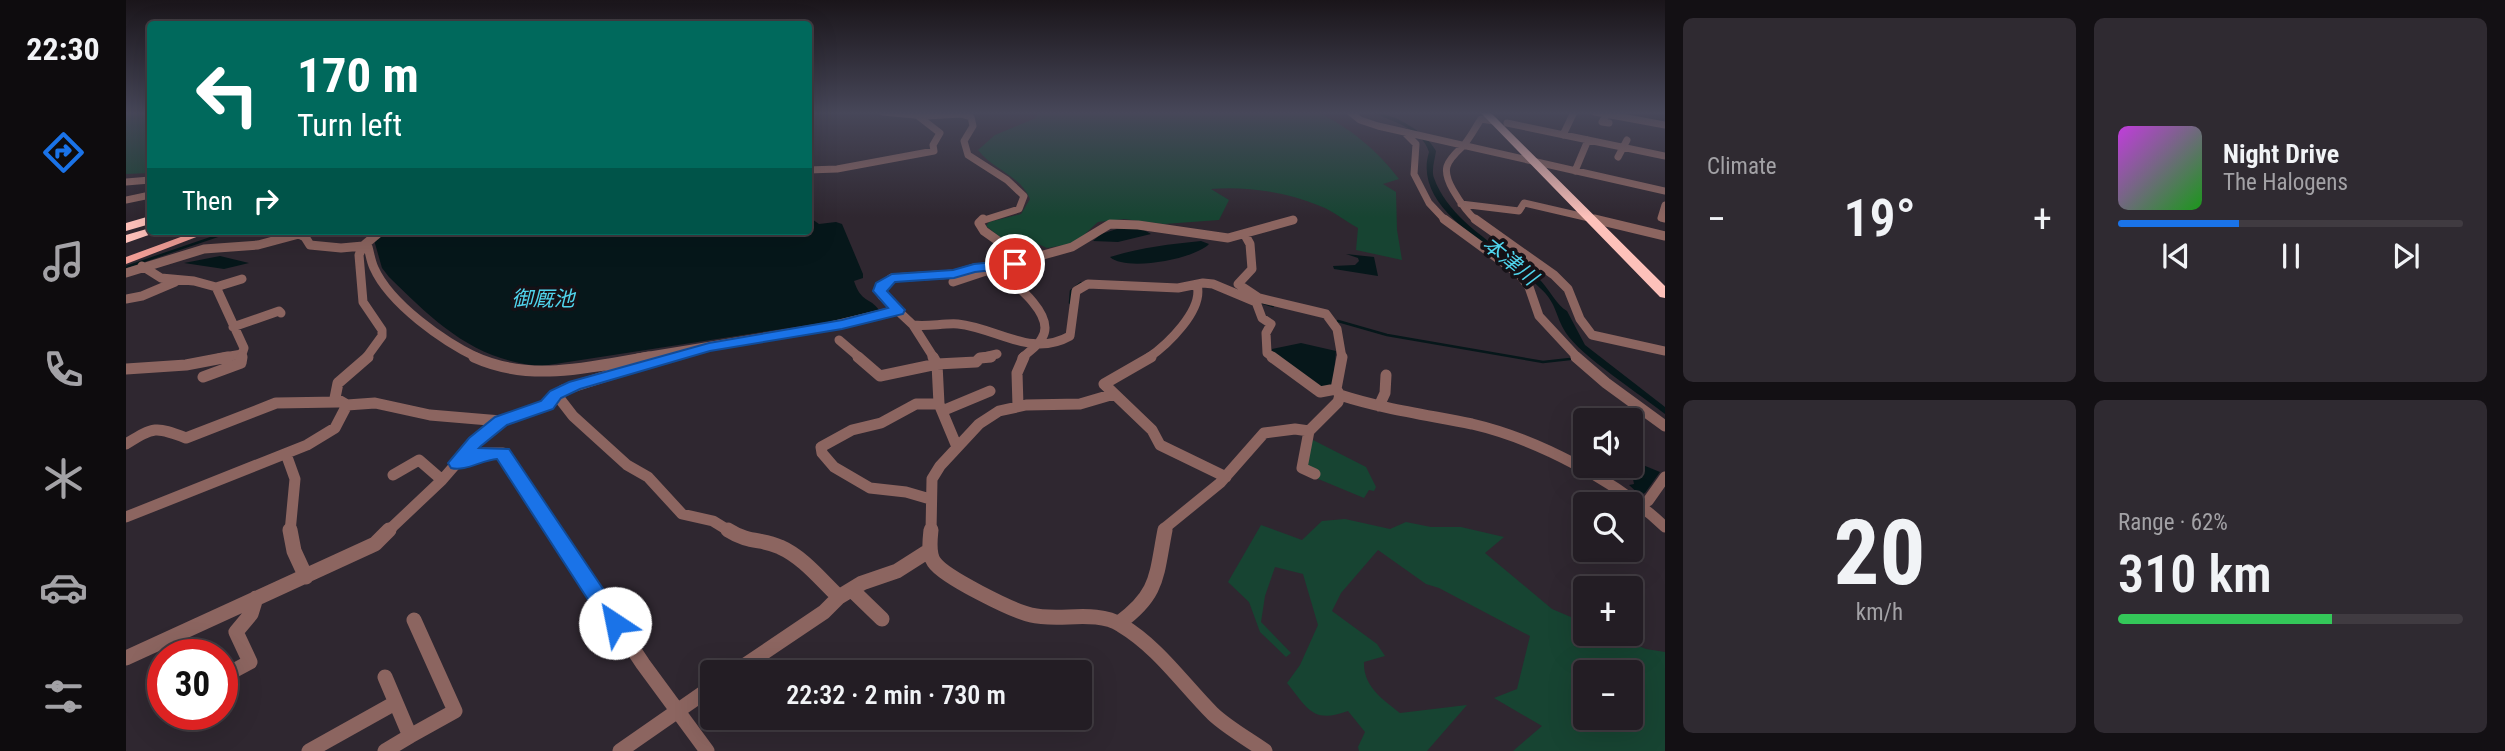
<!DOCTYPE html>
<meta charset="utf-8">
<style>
:root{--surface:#231d24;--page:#2f2a31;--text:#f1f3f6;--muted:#a3a2a6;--line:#403b41;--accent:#1a73e8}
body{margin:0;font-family:"Roboto Condensed","Noto Sans JP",sans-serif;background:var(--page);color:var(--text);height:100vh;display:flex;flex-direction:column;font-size:26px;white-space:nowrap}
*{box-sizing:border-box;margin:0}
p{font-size:23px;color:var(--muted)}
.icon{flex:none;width:38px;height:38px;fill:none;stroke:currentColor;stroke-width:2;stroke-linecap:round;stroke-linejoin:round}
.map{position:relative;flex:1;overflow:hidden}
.details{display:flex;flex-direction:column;gap:18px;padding:18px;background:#131014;width:840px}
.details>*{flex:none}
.banner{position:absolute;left:21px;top:21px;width:665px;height:214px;border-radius:7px;box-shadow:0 7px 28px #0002,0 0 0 2px var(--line);background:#00695c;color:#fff;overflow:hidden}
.buttons{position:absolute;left:1447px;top:408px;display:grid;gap:14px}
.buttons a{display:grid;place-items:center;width:70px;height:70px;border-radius:7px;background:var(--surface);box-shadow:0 7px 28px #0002,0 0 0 2px var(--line);font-size:35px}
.speed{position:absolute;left:21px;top:639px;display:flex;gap:14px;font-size:35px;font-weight:700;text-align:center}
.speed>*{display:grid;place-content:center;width:91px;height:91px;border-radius:50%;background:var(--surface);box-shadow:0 7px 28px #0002,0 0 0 2px var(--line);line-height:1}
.speed .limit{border:10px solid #d22;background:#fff;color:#111}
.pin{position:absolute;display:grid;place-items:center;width:60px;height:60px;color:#fff;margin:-30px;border:4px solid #fff;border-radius:50%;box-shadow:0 2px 7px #0007}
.me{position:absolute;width:77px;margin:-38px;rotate:326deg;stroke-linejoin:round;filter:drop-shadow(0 0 5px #0008)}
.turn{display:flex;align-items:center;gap:24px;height:147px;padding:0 35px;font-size:32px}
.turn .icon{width:91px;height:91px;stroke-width:2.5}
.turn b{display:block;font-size:49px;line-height:60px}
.then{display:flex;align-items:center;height:66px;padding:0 35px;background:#0003;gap:14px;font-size:26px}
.big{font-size:52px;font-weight:600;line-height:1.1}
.details .tile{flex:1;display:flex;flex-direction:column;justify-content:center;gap:10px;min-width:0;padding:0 24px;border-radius:10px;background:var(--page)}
.details .dial{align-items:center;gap:0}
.dial b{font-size:91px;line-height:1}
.song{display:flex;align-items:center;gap:21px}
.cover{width:84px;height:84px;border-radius:10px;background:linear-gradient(135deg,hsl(290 70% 55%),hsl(120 70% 35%))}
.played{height:7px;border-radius:4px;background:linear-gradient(90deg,var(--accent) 35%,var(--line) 35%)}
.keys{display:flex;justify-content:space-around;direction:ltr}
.heat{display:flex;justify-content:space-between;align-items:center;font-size:38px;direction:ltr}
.charge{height:10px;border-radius:5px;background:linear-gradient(90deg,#34c759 62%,var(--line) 0)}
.details .tiles{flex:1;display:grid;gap:18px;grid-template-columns:repeat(2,1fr)}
.trip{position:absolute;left:574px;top:660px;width:392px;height:70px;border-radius:7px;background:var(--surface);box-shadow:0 7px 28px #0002,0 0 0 2px var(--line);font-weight:600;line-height:70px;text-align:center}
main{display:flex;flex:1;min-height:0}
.menu{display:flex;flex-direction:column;width:126px;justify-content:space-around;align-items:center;background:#0e0c0e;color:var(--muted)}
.menu .icon{width:49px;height:49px}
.menu .selected{color:var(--accent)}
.menu b{font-size:32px;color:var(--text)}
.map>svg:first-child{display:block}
.green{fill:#174432;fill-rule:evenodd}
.water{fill:#06171a}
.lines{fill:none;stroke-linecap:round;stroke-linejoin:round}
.stream{stroke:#06171a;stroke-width:2.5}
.minor-far3{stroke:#8c6560;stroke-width:7}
.minor-far2{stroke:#8c6560;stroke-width:9}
.minor-far1{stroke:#8c6560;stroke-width:11}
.minor{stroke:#8c6560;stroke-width:15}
.major{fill:#ef9d95;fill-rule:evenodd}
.highway{fill:#fdc1ba;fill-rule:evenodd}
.route{fill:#1a73e8;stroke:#114b97;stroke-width:2}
.labels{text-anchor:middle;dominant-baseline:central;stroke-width:7;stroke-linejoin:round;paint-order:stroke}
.water-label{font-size:21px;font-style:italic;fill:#50d4ec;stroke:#151116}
</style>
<main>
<nav class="menu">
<b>22:30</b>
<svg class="icon selected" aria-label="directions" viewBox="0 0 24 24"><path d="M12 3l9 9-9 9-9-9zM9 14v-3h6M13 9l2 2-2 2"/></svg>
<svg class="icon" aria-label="music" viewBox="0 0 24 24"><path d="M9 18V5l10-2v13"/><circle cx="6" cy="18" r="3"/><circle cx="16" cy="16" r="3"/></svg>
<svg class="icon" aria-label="phone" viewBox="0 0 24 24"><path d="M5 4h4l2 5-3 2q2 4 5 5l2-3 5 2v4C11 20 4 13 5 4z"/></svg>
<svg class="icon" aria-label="climate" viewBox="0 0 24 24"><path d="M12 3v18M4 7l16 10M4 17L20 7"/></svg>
<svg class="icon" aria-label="car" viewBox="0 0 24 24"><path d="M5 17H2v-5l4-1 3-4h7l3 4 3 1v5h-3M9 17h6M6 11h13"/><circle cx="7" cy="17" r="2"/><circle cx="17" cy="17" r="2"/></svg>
<svg class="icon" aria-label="filters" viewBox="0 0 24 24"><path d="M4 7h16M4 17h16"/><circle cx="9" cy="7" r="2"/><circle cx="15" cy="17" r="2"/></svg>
</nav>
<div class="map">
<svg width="1539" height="751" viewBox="0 0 1539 751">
<rect width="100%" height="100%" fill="#2f2730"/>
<path class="green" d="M0 112H24V173L0 174Z
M913 112H1192C1224 128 1251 150 1273 179L1257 184 1270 192 1271 230 1276 260 1230 250 1232 228C1219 221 1207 211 1194 206 1161 192 1120 186 1085 189L1103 200 1093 220 1038 224 998 219 972 222 949 243 921 248 896 237 878 240 860 226 863 222 895 214 904 199C894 175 867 170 852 150L869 135 910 118Z
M1187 440 1240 467 1250 487 1248 491 1243 490 1238 498 1173 471Z
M1219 519 1264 529 1280 522 1305 527H1335L1378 537 1359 553 1426 609 1459 623 1460 634H1483L1520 649 1539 652V751H1387L1416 726 1368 698 1391 689 1404 636 1313 588 1300 584 1252 550 1215 593 1206 611 1251 644 1259 656 1238 662C1237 686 1256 699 1274 713L1341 705 1301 751H1233L1232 747 1239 732 1222 711C1187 724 1182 709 1161 683L1174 665 1192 625 1177 574 1149 567 1139 596 1135 622 1165 653 1160 657 1134 632 1123 602 1102 582 1135 525 1176 540 1196 521ZM1505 672V718H1460V672Z"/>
<path class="water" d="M1245 112C1266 112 1300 132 1310 151 1309 159 1305 170 1308 178 1324 223 1378 249 1412 278 1422 287 1431 306 1441 311L1459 345 1539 407V414C1515 395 1455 356 1440 333 1429 316 1431 303 1414 288 1403 278 1393 268 1381 260 1348 236 1288 201 1303 152 1296 128 1265 121 1245 112Z
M683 217 693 224 710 222 716 224 737 274V278L728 281C735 303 744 297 753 310L708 321 416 366C348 361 309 322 263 277L256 268 248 240 259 231H682Z
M991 229H1016L1025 234 992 242 967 241 975 234Z
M1075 241 1083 244C1069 259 1000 272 984 257 1014 248 1043 244 1075 241Z
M1220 254 1248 257 1252 276 1208 269 1207 266 1229 265 1233 261 1232 258Z
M94 256 123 263 98 269 58 263Z
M1175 343 1210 351 1207 384 1197 388 1146 353V349Z
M1512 463 1534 472 1519 493 1514 495 1503 485 1508 484 1506 474 1493 466 1510 467Z"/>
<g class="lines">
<path class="stream" d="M195 231 221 234 241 231
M0 267 97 234H159
M1134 302 1147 306
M944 303 945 291 955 283
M1212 321 1261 335 1417 362 1444 359"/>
<path class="minor-far3" d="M757 112 799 116 835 114 845 117 847 126 838 141 842 155 881 180 898 196 893 209 855 221
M1224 112 1234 120 1252 126 1539 191
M1469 112 1539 125
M1481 114 1476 122 1483 123
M1381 123 1539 156
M1278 132 1290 144 1288 174 1303 203 1320 221
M1437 135 1448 112
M1492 157 1501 140
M682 170 711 169 808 151 807 145 814 133 792 116
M1449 171 1462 140
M0 182 24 180
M0 200 24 195
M1335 204 1393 211 1398 203 1476 221
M1539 205 1535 218 1539 219
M1163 221 1167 220
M1351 221C1341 213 1334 202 1327 190 1315 169 1320 162 1336 147 1343 140 1349 128 1355 119L1368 121"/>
<path class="minor-far2" d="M1318 219 1393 274 1403 287 1413 316 1452 358
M1349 219 1428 275 1442 289 1454 319 1466 335 1539 351
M1468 219 1539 236
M1119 235 1124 244 1126 269 1112 284 1133 298 1200 314 1211 329 1216 358
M899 260 946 247 984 224 1012 225 1102 238 1167 220
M16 266 35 278 68 281 90 287 118 348 116 354
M0 273 78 249 132 245 173 234 179 237 184 245 215 248 237 246 255 231
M827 282 869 268C885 281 931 314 916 338 912 346 902 352 896 358
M90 287 116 279
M0 299 16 296 49 282
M787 325 756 296 755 286 766 278 828 274 848 268 877 267 899 260 858 231 853 223 857 219
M107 327 153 311 155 313
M713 340 734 358
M93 358 116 354V358
M240 358 256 336V330L237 302 233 255 237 246 242 247C244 254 245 262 248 268 264 304 318 342 352 358
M512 358 701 327 772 310
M808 358 787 325C802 327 817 323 832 324 871 328 905 358 944 336L950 291 962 284 1052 288 1077 283 1087 284 1130 302 1136 318 1145 324 1140 333 1141 353 1148 358
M854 358 871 354
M1022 358C1041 345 1078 310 1071 285"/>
<path class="minor-far1" d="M242 357 212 383 209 398 221 405 249 403 304 415 375 421
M348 357C405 383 464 367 523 357
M732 357 754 376 811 364 850 362 854 358 865 357
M807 357 811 364 813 404 831 447
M1025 357 978 384 1026 430 1034 445 1100 477
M1146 357 1194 392 1210 389
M1450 357 1480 383 1539 426
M0 369 60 365 102 357
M77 377 115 363 116 357
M430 394 447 416 501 465 522 477 556 514 587 521 605 532
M1214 395C1257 409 1302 415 1346 424 1411 439 1491 481 1539 527
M892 406 891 373 898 357
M1253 406 1259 393 1260 375
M816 411 864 391
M1183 431 1176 468 1189 474
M0 444C28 427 29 426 60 438L150 403 212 402
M160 454 169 479 164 532
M334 462 357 453H377L429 532
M267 475 293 460 316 480
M804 499 780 492 744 488 708 467 696 453 695 447 726 430 755 423 790 404H813
M1514 503 1522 501 1539 477
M0 517 181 445 209 428 221 405
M261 532 316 480 349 442 375 421 421 405 437 390 524 362
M805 532 806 479 814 466 853 424 873 411 900 405 954 404 988 394
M1039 532 1040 527 1094 483 1138 433 1169 429 1183 431 1212 402 1214 395 1210 389 1216 357"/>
<path class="minor" d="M164 530 168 551 180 577
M428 530 517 664 581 751
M602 530C624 544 635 538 654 547 677 557 695 580 713 597
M805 530C804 540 802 553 808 562 818 577 887 611 905 615 933 622 970 609 995 625 1032 647 1057 684 1087 714 1102 728 1122 739 1139 751
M726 590 756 619
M993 623C1033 594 1030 576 1039 530
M0 658 249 544 263 530
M609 672 698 612 713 597 736 583 771 571 804 550
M96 677 124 662 110 632 125 614 130 598
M259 677 284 736 259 751
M284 736 329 711 288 620
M183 751 269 703
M494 751 586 687"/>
<path class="major" d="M71 231H86L0 264V257Z"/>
<path class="highway" d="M1354 112H1364L1539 286V298L1534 297Z
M24 216V224L0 231V223Z
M24 228V231H34L0 243V235Z"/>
</g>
<linearGradient id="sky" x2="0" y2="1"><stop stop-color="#1a151a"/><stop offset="0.52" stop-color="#474759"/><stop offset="1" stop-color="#474759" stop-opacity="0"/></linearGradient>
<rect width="1539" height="217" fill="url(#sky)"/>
<path class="route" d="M889 260 896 264 894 267 849 272 828 278 769 282 761 291 779 310 777 314 716 329 584 351 454 389 435 398 427 409 381 425 355 446 353 448 383 449 496 617 499 623 496 629 489 632 481 629 371 459C356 460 339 472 325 468L322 463 343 438 369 417 415 401 424 391 443 382 583 343 716 320 762 308 747 291 750 283 766 274 827 270 848 264Z"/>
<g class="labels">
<g class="water-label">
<text transform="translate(1384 261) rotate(39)">本津川</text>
<text x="417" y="299">御厩池</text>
</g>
</g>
</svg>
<div class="buttons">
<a><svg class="icon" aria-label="sound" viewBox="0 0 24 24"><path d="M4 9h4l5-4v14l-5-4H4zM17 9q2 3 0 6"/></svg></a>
<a><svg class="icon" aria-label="search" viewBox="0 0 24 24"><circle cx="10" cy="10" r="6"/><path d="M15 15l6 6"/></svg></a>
<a>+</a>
<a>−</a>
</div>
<div class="speed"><div class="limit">30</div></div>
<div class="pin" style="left:889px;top:264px;background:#d93025"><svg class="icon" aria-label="arrive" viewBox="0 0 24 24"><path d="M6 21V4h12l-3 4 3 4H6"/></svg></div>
<svg class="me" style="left:489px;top:623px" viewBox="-20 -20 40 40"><circle r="19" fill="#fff"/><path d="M0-13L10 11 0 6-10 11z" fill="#1a73e8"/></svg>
<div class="trip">22:32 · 2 min · 730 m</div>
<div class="banner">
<div class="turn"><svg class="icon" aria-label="left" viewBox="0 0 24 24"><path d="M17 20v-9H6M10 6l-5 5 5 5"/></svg><div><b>170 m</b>Turn left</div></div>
<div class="then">Then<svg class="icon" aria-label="right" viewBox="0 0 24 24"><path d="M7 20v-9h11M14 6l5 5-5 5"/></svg></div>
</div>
</div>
<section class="details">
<div class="tiles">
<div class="tile"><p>Climate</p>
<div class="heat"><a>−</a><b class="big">19°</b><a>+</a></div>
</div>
<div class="tile">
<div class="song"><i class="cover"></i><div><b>Night Drive</b><p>The Halogens</p></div></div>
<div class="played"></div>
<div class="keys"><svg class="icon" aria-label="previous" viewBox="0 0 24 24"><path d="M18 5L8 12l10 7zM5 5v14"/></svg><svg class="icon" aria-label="pause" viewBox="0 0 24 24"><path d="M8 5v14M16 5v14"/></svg><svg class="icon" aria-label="next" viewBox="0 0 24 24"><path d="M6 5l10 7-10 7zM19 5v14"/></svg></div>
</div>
<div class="tile dial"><b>20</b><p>km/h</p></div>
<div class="tile"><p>Range · 62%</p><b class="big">310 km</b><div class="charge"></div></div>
</div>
</section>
</main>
